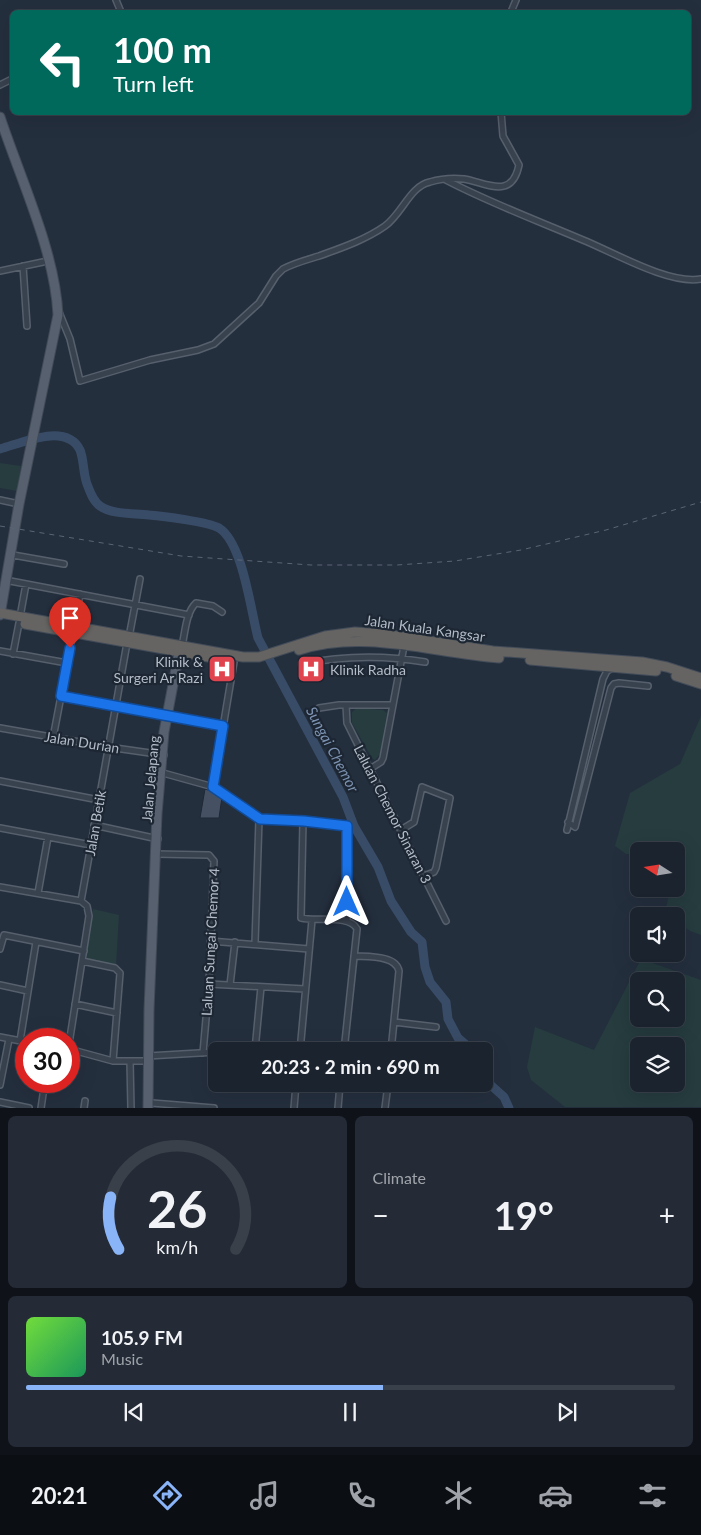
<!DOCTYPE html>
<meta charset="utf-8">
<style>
:root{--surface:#1b232e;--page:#242b36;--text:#f1f3f6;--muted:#a0a4aa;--line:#39404a;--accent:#8ab4f8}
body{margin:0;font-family:Lato,sans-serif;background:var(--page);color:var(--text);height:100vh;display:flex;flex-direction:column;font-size:19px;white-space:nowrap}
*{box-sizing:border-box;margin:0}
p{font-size:16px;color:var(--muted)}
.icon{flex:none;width:28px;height:28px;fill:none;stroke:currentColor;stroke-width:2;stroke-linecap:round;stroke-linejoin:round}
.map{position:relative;height:1108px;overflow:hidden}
.side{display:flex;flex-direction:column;gap:8px;padding:8px;background:#0f1319;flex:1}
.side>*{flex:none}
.hud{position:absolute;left:10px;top:10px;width:681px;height:105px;border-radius:8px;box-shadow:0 5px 20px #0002,0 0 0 1px var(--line);background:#00695c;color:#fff;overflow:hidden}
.needle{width:32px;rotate:282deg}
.tools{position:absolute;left:630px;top:842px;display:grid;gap:10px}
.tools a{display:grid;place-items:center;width:55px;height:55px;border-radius:8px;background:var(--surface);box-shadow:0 5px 20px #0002,0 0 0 1px var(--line);font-size:25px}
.speed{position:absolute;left:15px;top:1028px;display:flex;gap:10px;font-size:25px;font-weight:700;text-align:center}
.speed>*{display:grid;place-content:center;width:65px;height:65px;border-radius:50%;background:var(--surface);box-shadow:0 5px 20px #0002,0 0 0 1px var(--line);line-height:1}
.speed .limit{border:8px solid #d22;background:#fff;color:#111}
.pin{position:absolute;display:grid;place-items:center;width:42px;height:42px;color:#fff;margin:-51px -21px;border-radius:50% 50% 50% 0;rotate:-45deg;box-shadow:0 0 5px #0007}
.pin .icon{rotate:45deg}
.me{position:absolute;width:55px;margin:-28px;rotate:0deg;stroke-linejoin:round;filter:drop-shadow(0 0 4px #0008)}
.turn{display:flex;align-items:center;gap:18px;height:105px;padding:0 20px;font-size:22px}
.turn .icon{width:65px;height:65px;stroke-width:2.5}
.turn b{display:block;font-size:35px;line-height:42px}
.big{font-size:38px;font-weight:700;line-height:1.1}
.side .tile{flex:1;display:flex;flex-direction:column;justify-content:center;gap:8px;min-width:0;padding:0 18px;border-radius:8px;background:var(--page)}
.side .dial{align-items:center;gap:0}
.dial svg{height:130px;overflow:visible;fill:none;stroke:var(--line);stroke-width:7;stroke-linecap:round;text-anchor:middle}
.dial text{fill:var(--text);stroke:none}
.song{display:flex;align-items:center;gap:15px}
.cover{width:60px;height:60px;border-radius:8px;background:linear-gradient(135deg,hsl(100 70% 55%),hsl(150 70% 35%))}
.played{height:5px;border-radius:2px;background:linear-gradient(90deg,var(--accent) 55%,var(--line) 55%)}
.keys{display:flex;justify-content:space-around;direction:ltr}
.heat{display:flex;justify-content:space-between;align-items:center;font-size:28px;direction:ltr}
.side .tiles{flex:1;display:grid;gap:8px;grid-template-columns:1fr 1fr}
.tile:last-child{grid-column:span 2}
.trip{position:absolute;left:208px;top:1042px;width:285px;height:50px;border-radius:8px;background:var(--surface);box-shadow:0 5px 20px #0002,0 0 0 1px var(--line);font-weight:700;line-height:50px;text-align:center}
.menu{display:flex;height:80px;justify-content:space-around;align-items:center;background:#0b0e12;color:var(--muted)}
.menu .icon{width:35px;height:35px}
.menu .current{color:var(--accent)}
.menu b{font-size:22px;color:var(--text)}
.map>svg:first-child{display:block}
.green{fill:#263c3f;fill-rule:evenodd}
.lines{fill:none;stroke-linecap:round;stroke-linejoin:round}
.river{stroke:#394c67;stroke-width:9}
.building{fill:#455162;stroke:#1f2835}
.minor-casing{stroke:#565f6c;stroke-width:8}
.primary-casing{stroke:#414a57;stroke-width:11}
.trunk-casing{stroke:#434c59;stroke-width:11}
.minor{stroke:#38414e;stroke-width:5}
.primary{stroke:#56606e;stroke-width:9}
.trunk{stroke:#656462;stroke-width:9}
.rail{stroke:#5a6575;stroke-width:1;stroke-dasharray:5 5;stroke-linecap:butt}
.route-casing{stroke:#114b97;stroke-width:12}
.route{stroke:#1a73e8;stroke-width:9}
.labels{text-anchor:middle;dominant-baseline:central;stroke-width:4.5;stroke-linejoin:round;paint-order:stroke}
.street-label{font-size:14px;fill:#b4bcc9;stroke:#1d2633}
.poi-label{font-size:14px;fill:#b4bcc9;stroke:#1d2633;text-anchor:end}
.water-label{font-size:15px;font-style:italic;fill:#7c92b1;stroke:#1d2633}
</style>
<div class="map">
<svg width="701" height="1108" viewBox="0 0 701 1108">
<rect width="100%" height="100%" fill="#242f3e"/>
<path class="green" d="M0 463 21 466 17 491 0 488Z
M357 708 383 710 387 713 380 754 375 760 372 758 352 723V712Z
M701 716V935L690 931 676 921V916H669L665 913 670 889H676V851H639V854H626L615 846 630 793 680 764Z
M93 909 119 915 116 966 86 959Z
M641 959 701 980V1107H565L531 1080 527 1067 535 1027 594 1050ZM676 981V1019H639V981ZM676 1046V1084H639V1046Z"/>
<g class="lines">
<path class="river" d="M0 449C22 443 66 422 80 450 84 460 83 473 87 484 90 492 93 501 100 506 113 515 134 513 149 515 163 516 208 522 219 528 243 543 251 612 258 638L343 797 354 826 378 867 391 901 411 932 422 942 425 967 430 982 446 1002 448 1019 458 1038 473 1051
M484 1079 504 1097 509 1108"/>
</g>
<path class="building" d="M205 789 215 792 222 797 219 818H200Z"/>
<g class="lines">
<defs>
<path id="minor" d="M116 0 121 12
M511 12 516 0
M0 85 12 79
M446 180C490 203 536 220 583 240 613 252 669 285 701 279
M23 266 27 326
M0 271 43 262
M59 312 70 339 80 381 150 360 198 350 214 344 259 303 276 276 283 269C294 263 306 260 319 256 341 248 365 240 385 226 402 214 410 186 430 182 440 179 453 178 464 179 487 183 512 200 519 165L503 136 501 112
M0 500 19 504
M12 558 13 555 64 564
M5 580 189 615
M20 617 26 584
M74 627 80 594
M129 637 140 579
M182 646C185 633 186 612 196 603L213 606 222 612
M0 651 67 663
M13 654 19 623
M301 664C341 656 384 655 425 662
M61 696 223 726
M346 705 347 723 446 921
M319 708 339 705H393
M0 728 108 747 164 755
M53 738 73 633
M370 769 381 762 383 758 404 646
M163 773 217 788 259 819 303 821 347 826V920
M0 781 99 800
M213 787 235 656
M303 821 301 918C315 922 350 914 357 929L344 1051
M568 822 575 827 611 688 614 684 619 683 648 686
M94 825 158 839
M0 828 91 845
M401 830 414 822 422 787 450 798 436 868 434 872 424 876
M567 830 603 679 607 671 613 668
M155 854 209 855 214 861 209 984 203 1053
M0 887 81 901 87 906 89 916 69 1044
M38 893 48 837
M81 901 127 643
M210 941 309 949
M255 943 259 819
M0 949 4 935 84 951
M354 956C368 957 396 955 399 971L391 1051
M82 961 115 968 120 973 113 1061
M209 984 305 989
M0 985 28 991
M230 985 235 942
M75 1004 117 1013
M394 1022 436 1027
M0 1037 26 1042
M20 1041 36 942
M69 1049 113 1061H150
M255 1050 261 987
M232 1051 300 1047
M300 1051 312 920
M148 1056 216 1052
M130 1061 131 1108
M0 1085 9 1039
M0 1102 29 1108
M152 1103 214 1108
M41 1108 45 1081
M84 1108 85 1101
M294 1108 296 1084
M338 1108 340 1084
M385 1108 388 1084"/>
<path id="primary" d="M0 117C20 178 55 251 58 315L19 504 0 615
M148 1108 149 1010 157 814 164 732 179 653 182 647"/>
<path id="trunk" d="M0 613 243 657H259L325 636 355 632 384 634 493 651 642 662 667 667 701 678
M25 624 214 658
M299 650C365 629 433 653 499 658
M530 660 656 671
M676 676 701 684"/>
</defs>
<use href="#minor" class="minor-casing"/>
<use href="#primary" class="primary-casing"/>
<use href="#trunk" class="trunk-casing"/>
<use href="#minor" class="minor"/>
<use href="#primary" class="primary"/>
<use href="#trunk" class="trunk"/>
<path class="rail" d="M0 526 181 556 311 565H397L455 561 521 550 606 530 701 502"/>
</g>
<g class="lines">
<defs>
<path id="route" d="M70 648 61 696 223 726 213 787 260 819 304 821 347 826V902"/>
</defs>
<use href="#route" class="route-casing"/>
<use href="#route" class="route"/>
</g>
<defs>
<symbol id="hospital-square" viewBox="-11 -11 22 22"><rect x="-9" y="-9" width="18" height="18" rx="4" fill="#e0444e" stroke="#1d2633"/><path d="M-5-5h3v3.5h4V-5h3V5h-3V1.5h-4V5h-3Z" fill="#fff"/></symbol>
</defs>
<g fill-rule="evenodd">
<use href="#hospital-square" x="206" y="653" width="32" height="32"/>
<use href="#hospital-square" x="295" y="653" width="32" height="32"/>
</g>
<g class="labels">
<g class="street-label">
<text transform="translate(425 628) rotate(8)">Jalan Kuala Kangsar</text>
<text transform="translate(82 742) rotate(9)">Jalan Durian</text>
<text transform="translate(150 779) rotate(-85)">Jalan Jelapang</text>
<text transform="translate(393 814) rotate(63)">Laluan Chemor Sinaran 3</text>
<text transform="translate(95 823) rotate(-80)">Jalan Betik</text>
<text transform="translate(210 942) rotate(-87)">Laluan Sungai Chemor 4</text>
</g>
<g class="poi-label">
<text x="203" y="661">Klinik &amp;<tspan x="203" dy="16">Surgeri Ar Razi</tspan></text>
<text x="330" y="669" text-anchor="start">Klinik Radha</text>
</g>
<g class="water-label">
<text transform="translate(333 749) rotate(62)">Sungai Chemor</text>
</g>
</g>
</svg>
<div class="tools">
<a><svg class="needle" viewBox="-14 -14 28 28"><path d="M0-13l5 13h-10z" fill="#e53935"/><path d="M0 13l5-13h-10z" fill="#a0a4aa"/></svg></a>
<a><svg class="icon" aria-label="sound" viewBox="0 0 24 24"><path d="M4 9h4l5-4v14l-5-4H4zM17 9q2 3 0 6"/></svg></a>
<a><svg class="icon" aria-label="search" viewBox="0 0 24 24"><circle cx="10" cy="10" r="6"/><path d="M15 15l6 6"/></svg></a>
<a><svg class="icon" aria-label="layers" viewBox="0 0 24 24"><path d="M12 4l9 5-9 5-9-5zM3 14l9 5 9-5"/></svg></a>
</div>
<div class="speed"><div class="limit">30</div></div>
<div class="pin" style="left:70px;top:648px;background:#d93025"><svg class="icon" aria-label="arrive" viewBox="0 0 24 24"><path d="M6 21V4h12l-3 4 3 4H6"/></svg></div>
<svg class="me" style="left:347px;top:902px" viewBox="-20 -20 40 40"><path d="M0-17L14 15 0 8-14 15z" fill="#1a73e8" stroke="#fff" stroke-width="4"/></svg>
<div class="trip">20:23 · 2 min · 690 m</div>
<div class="hud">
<div class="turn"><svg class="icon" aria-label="left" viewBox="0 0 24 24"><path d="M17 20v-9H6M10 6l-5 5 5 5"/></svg><div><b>100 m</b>Turn left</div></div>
</div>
</div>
<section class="side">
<div class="tiles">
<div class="tile dial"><svg viewBox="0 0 100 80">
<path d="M14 69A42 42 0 1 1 86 69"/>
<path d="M14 69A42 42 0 0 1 9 37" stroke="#8ab4f8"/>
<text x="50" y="56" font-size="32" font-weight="700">26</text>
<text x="50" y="72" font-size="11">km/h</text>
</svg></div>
<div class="tile"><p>Climate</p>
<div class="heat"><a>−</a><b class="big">19°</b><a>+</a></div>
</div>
<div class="tile">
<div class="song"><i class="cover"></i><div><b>105.9 FM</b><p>Music</p></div></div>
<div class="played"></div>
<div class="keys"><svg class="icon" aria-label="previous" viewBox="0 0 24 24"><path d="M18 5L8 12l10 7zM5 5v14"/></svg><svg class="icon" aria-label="pause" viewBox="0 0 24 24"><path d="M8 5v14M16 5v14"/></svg><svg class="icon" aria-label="next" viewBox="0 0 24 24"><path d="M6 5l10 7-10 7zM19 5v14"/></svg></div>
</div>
</div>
</section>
<nav class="menu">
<b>20:21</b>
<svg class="icon current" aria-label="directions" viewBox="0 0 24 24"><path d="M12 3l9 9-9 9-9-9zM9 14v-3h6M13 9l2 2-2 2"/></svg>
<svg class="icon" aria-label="music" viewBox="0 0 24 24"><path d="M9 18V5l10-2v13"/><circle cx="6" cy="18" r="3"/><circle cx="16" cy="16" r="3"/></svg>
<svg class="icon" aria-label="phone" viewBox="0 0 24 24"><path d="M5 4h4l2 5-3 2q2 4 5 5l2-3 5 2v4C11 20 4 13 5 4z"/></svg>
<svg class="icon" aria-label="climate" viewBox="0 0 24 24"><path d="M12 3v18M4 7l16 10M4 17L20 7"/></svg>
<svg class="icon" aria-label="car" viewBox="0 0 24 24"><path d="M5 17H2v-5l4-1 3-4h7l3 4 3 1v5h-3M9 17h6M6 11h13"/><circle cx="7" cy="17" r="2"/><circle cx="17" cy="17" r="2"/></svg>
<svg class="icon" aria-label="filters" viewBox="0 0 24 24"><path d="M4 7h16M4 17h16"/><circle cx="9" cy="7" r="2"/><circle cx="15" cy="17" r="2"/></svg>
</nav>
